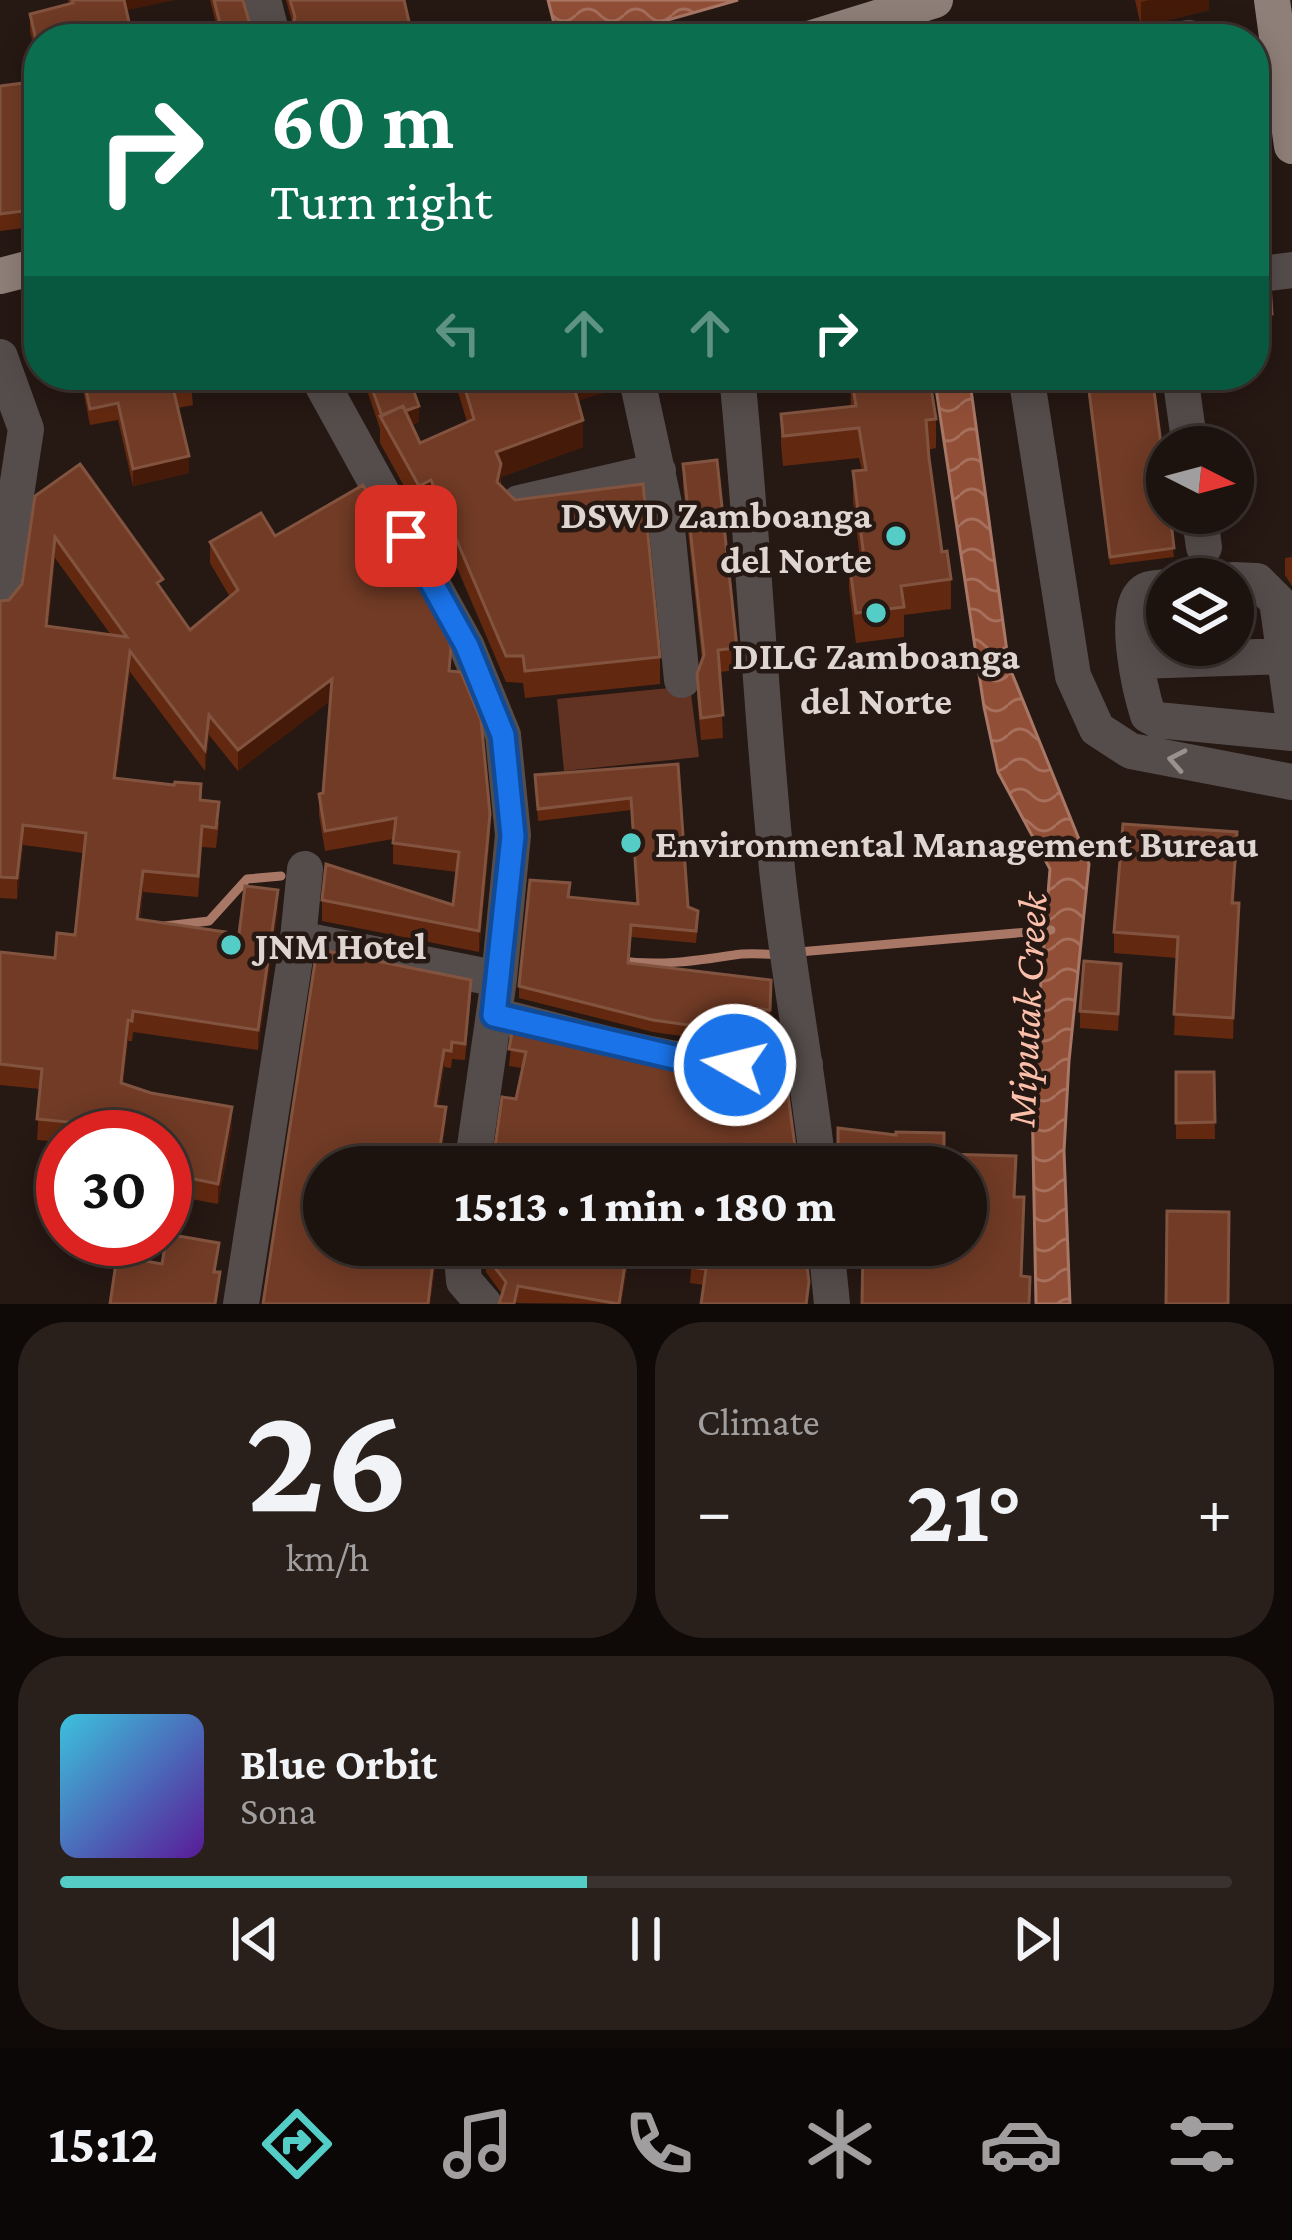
<!DOCTYPE html>
<meta charset="utf-8">
<style>
:root{--surface:#1c120e;--page:#29201c;--text:#f1f3f6;--muted:#a09e9e;--line:#3a322e;--accent:#54cdc7}
body{margin:0;font-family:"Crimson Pro",serif;background:var(--page);color:var(--text);height:100vh;display:flex;flex-direction:column;font-size:45px;white-space:nowrap}
*{box-sizing:border-box;margin:0}
p{font-size:39px;color:var(--muted)}
.icon{flex:none;width:66px;height:66px;fill:none;stroke:currentColor;stroke-width:2;stroke-linecap:round;stroke-linejoin:round}
.map{position:relative;height:1304px;overflow:hidden}
.sheet{display:flex;flex-direction:column;gap:18px;padding:18px;background:#0f0a08;flex:1}
.sheet>*{flex:none}
.hud{position:absolute;left:24px;top:24px;width:1245px;height:366px;border-radius:48px;box-shadow:0 6px 30px #0003,0 0 0 3px var(--line);background:#0b6e4f;color:#fff;overflow:hidden}
.needle{width:78px;rotate:96deg}
.buttons{position:absolute;left:1146px;top:426px;display:grid;gap:24px}
.buttons a{display:grid;place-items:center;width:108px;height:108px;border-radius:50%;background:var(--surface);box-shadow:0 6px 30px #0003,0 0 0 3px var(--line);font-size:60px}
.speed{position:absolute;left:36px;top:1110px;display:flex;gap:24px;font-size:60px;font-weight:700;text-align:center}
.speed>*{display:grid;place-content:center;width:156px;height:156px;border-radius:50%;background:var(--surface);box-shadow:0 6px 30px #0003,0 0 0 3px var(--line);line-height:1}
.speed .limit{border:18px solid #d22;background:#fff;color:#111}
.pin{position:absolute;display:grid;place-items:center;width:102px;height:102px;color:#fff;margin:-51px;border-radius:24px;box-shadow:0 6px 18px #0006}
.me{position:absolute;width:132px;margin:-66px;rotate:278deg;stroke-linejoin:round;filter:drop-shadow(0 0 9px #0008)}
.turn{display:flex;align-items:center;gap:42px;height:252px;padding:0 48px;font-size:54px}
.turn .icon{width:156px;height:156px;stroke-width:2.5}
.turn b{display:block;font-size:84px;line-height:102px}
.lanes{display:flex;align-items:center;height:114px;padding:0 48px;background:#0003;justify-content:center;gap:60px;direction:ltr}
.lanes .off{opacity:.35}
.big{font-size:90px;font-weight:800;line-height:1.1}
.sheet .card{flex:1;display:flex;flex-direction:column;justify-content:center;gap:18px;min-width:0;padding:0 42px;border-radius:48px;background:var(--page)}
.sheet .dial{align-items:center;gap:0}
.dial b{font-size:156px;line-height:1}
.song{display:flex;align-items:center;gap:36px}
.cover{width:144px;height:144px;border-radius:18px;background:linear-gradient(135deg,hsl(190 70% 55%),hsl(270 70% 35%))}
.played{height:12px;border-radius:6px;background:linear-gradient(90deg,var(--accent) 45%,var(--line) 45%)}
.keys{display:flex;justify-content:space-around;direction:ltr}
.heat{display:flex;justify-content:space-between;align-items:center;font-size:66px;direction:ltr}
.sheet .tiles{flex:1;display:grid;gap:18px;grid-template-columns:1fr 1fr}
.card:last-child{grid-column:span 2}
.trip{position:absolute;left:303px;top:1146px;width:684px;height:120px;border-radius:60px;background:var(--surface);box-shadow:0 6px 30px #0003,0 0 0 3px var(--line);font-weight:800;line-height:120px;text-align:center}
.tab-bar{display:flex;height:192px;justify-content:space-around;align-items:center;background:#0b0706;color:var(--muted)}
.tab-bar .icon{width:84px;height:84px}
.tab-bar .on{color:var(--accent)}
.tab-bar b{font-size:54px;color:var(--text)}
.map>svg:first-child{display:block}
.green{fill:#623322}
.water{fill:url(#water-waves);stroke:#a97765;stroke-width:3}
.lines{fill:none;stroke-linecap:round;stroke-linejoin:round}
.stream{stroke:#a97765;stroke-width:9}
.minor{stroke:#554d4b;stroke-width:36}
.major{stroke:#8f7f79;stroke-width:36}
.wall{fill:#632910;fill-rule:evenodd}
.shaded-wall{fill:#451a09}
.building{fill:#713b25;stroke:#825440;stroke-width:3;fill-rule:evenodd}
.oneway{stroke:#9a918e}
.route-casing{stroke:#114b97;stroke-width:30}
.route{stroke:#1a73e8;stroke-width:21}
.poi-dot{fill:#54cdc7;stroke:#261813;stroke-width:4.5}
.labels{text-anchor:middle;dominant-baseline:central;stroke-width:9;stroke-linejoin:round;paint-order:stroke}
.poi-label{font-size:39px;font-weight:bold;fill:#dfd5d1;stroke:#261813;text-anchor:start}
.water-label{font-size:42px;font-style:italic;fill:#fcbfaa;stroke:#261813}
</style>
<div class="map">
<svg width="1292" height="1304" viewBox="0 0 1292 1304">
<defs>
<pattern id="water-waves" width="16" height="10" patternUnits="userSpaceOnUse" patternTransform="scale(3)"><rect width="16" height="10" fill="#924f37"/><path d="M0 5q4-4 8 0t8 0" fill="none" stroke="#a6705c"/></pattern>
</defs>
<rect width="100%" height="100%" fill="#261813"/>
<path class="green" d="M690 686 699 757 564 771 557 699Z"/>
<path class="water" d="M548 0H738L601 39H558Z
M934 375H969L1009 666 1089 864 1069 1061 1064 1151 1070 1304H1036L1032 1093 1050 869 998 772 984 707Z"/>
<g class="lines">
<path class="stream" d="M165 926 209 921 247 879 281 876
M799 952 1051 930
M620 961C659 966 696 961 734 955 749 952 766 955 782 954"/>
<path class="minor" d="M263 0 273 39
M1184 39 1189 38
M1254 275 1292 270
M0 357 26 429 0 600
M317 375 467 647 503 735 513 835 499 979 472 1167
M636 375 665 508 682 680
M737 375C753 536 760 698 776 859 786 962 807 1064 818 1167
M1026 375 1073 676 1097 729 1131 751 1292 782
M1180 375 1190 447
M519 503 658 471
M1199 513 1204 547
M1233 580 1257 581 1277 601 1292 709
M1167 587C1157 588 1146 587 1140 596 1124 619 1140 690 1148 715L1157 720 1292 733
M1137 661 1284 656
M298 939 499 979
M494 1015C588 1038 709 1079 805 1064
M461 1245 464 1281 484 1304
M826 1245 832 1304
M241 1304 298 939 305 869"/>
<path class="major" d="M1272 0 1292 146
M809 39 935 0
M0 276 39 266"/>
</g>
<path class="wall" d="M68 0H174L126 10 129 39H39V70L30 31V14L69 4Z
M210 0H243L252 32 258 39H220Z
M286 0H404L413 39H289L293 25Z
M1135 0H1209V10L1141 27Z
M39 81V226L0 231V86Z
M1254 286 1272 314V331L1254 333Z
M80 375H190L193 405 178 408 189 473 133 486 118 420 90 425Z
M362 375H408L419 422 412 425 420 443 467 422 453 375H616V389L578 400 583 447 501 477V485L660 657V684L525 698 523 683 506 682 431 507 419 513 380 443V429Z
M850 375 936 419V448L928 450 942 552 951 579V609L904 615V637L856 643 849 589V560L860 558 853 501V471L862 470 859 458 783 466 781 444V414L851 407Z
M1086 375H1152L1174 557 1110 565Z
M683 464 737 648V670L720 672 723 738 701 740 697 697V674L702 660 683 486Z
M35 496 163 592 190 630 230 597 210 563V542L275 536 451 671 490 835 479 952 322 921V900L453 905 457 872 393 864V839L325 851 319 815V794L323 793 330 701 238 771 209 735 205 771 130 672 116 778 201 800 219 823 216 848 202 847 198 897 143 892 140 920 239 934 278 911 258 1050 133 1032 132 1041H128L123 1084 232 1127 218 1204 165 1194V1137H63V1142L37 1140 40 1089 0 1085V952L55 958 75 935 84 853 23 845 17 899 0 898V601L9 600 22 584ZM55 558 111 635 48 627Z
M1292 557V586L1285 575V558Z
M678 764 688 907 698 923 696 943 631 937 629 963 771 980 770 1022 751 1020 749 1044 731 1043 653 1032 519 998V986L569 897 637 904 631 810 538 821 535 775Z
M1237 853 1234 903 1239 924 1233 1039 1174 1035 1177 958 1114 953V932Z
M1121 980 1118 1031 1080 1028V1011Z
M471 996 465 1060 452 1059 451 1068 444 1067 438 1106 446 1124 324 1245H438L430 1304H263Z
M513 1027 796 1154H494L516 1099 522 1068 509 1066Z
M1176 1072H1214L1215 1139H1176Z
M838 1128 896 1135V1132L944 1133V1154L1016 1156 1015 1197H1024L1022 1276 1030 1277V1304H862L863 1245H966V1167H829L838 1161Z
M483 1245H631L621 1304 518 1303 502 1294 486 1272 487 1248Z
M693 1245H804L803 1257 809 1282 808 1304H701L704 1285 690 1283Z"/>
<path class="shaded-wall" d="M123 0H174L123 11Z
M1149 0H1209V10L1141 27V2Z
M129 22V39H75V33Z
M343 25V39H289V38Z
M616 375V389L571 403V376Z
M419 406V422L390 433 383 419Z
M583 420V447L501 477 497 509 496 452Z
M189 456V473L133 486V469Z
M431 480V507L419 513V486Z
M55 537V558L46 647V626Z
M130 651V672L114 798V778Z
M332 679V700L238 771V750Z
M209 715V735L205 771V750Z
M490 814V835L479 952V931Z
M23 825V845L17 899V878Z
M143 871V892L137 940V919Z
M278 890V911L258 1050V1030Z
M1239 903V924L1233 1039V1018Z
M128 1020V1041L121 1104V1083Z
M444 1050V1067L435 1123V1106Z
M232 1107V1127L218 1204V1184Z
M446 1107V1124L439 1167H437Z
M435 1245H438L430 1304H428Z
M628 1245H631L621 1304H619Z"/>
<path class="building" d="M72 0H124L129 22 75 33 77 39H39V53L30 14 73 3Z
M214 0H243L252 32 258 39H224Z
M290 0H404L413 39H346L343 25 289 38 295 17Z
M39 81V209L0 214V86Z
M1270 284 1272 314 1254 316V286Z
M83 375H190L193 388 174 392 189 456 133 469 118 403 90 409Z
M367 375H408L419 406 405 411 403 406 382 416Z
M461 375H573L571 376 583 420 496 452 501 464 497 482 515 500 643 484 660 657 525 671 523 656H506L431 480 419 486 380 416 403 406 420 443 474 419Z
M851 375H929L936 419 926 420 929 458 942 552 947 551 951 579 901 586 904 607 856 613 849 560 864 557 853 471 866 470 859 428 783 436 781 414 856 406Z
M1087 375H1152L1167 490V513H1170L1174 548 1110 557Z
M717 460 737 648 718 650 723 715 701 718 697 674 704 655 683 464Z
M80 464 163 579 157 583 190 630 238 590 210 542 261 513 275 536 363 485 447 636 451 647 449 671 461 672 481 720 490 814 479 931 322 900 326 864 453 905 459 852 393 843 396 818 325 831 319 794 323 793 332 679 238 750 209 715 205 750 130 651 114 778 174 785 175 782 201 784 200 800 219 802 216 828 202 826 198 876 143 871 137 919 239 934 245 886 278 890 258 1030 133 1011 132 1021 128 1020 121 1083 151 1093 232 1107 218 1184 165 1173V1137H77L78 1123 37 1119 42 1069 0 1064V952L55 958 57 933 75 935 86 833 23 825 17 878 0 877V601L9 600 22 584 35 496ZM55 537 127 637 46 626Z
M678 764 688 907 698 911 696 931 631 925 628 963 771 980 770 1010 751 1008 749 1032 731 1031 653 1020 519 986 530 880 570 883 568 897 638 904 631 798 538 809 535 775Z
M1123 824 1237 832 1232 903H1239L1233 1018 1174 1014 1178 937 1114 932Z
M317 949 471 980 465 1044 452 1042 451 1051 444 1050 435 1106 446 1107 437 1167H324V1245H435L428 1304H263Z
M1084 961 1121 964 1118 1014 1080 1011Z
M513 1027 685 1067 785 1072 796 1154 806 1167H484L494 1154 502 1097 516 1099 526 1052 509 1049Z
M1176 1072H1214L1215 1122 1176 1123Z
M838 1128 896 1135V1132L944 1133V1154L1016 1156 1014 1197H1024L1021 1276 1030 1277 1029 1304H862L863 1245H966V1167H892V1158L850 1153 849 1167H829L838 1160Z
M1167 1211 1229 1212 1228 1304H1166Z
M167 1234 219 1243 214 1272H220L215 1304H110L117 1256 162 1264Z
M488 1245H628L619 1304 518 1286 514 1304H499L506 1282 486 1256Z
M693 1245H803L801 1257H806L809 1282 806 1304H701L706 1269 690 1267Z"/>
<defs><path id="oneway-chevron" d="M-2-3.5L2.5 0L-2 3.5" fill="none" stroke-width="1.6" stroke-linecap="round" stroke-linejoin="round" transform="scale(3)"/></defs>
<use class="oneway" href="#oneway-chevron" transform="translate(1177 760) rotate(-169)"/>
<g class="lines">
<defs>
<path id="route" d="M406 536 467 646 503 735 513 836 494 1015 674 1057 735 1065"/>
</defs>
<use href="#route" class="route-casing"/>
<use href="#route" class="route"/>
</g>
<g class="poi-dot">
<circle cx="896" cy="536" r="12"/>
<circle cx="876" cy="613" r="12"/>
<circle cx="631" cy="843" r="12"/>
<circle cx="231" cy="945" r="12"/>
</g>
<g class="labels">
<g class="poi-label">
<text x="872" y="514" text-anchor="end">DSWD Zamboanga<tspan x="872" dy="45">del Norte</tspan></text>
<text x="876" y="655" text-anchor="middle">DILG Zamboanga<tspan x="876" dy="45">del Norte</tspan></text>
<text x="655" y="843">Environmental Management Bureau</text>
<text x="255" y="945">JNM Hotel</text>
</g>
<g class="water-label">
<text transform="translate(1026 1010) rotate(-87)">Miputak Creek</text>
</g>
</g>
</svg>
<div class="buttons">
<a><svg class="needle" viewBox="-14 -14 28 28"><path d="M0-13l5 13h-10z" fill="#e53935"/><path d="M0 13l5-13h-10z" fill="#a09e9e"/></svg></a>
<a><svg class="icon" aria-label="layers" viewBox="0 0 24 24"><path d="M12 4l9 5-9 5-9-5zM3 14l9 5 9-5"/></svg></a>
</div>
<div class="speed"><div class="limit">30</div></div>
<div class="pin" style="left:406px;top:536px;background:#d93025"><svg class="icon" aria-label="arrive" viewBox="0 0 24 24"><path d="M6 21V4h12l-3 4 3 4H6"/></svg></div>
<svg class="me" style="left:735px;top:1065px" viewBox="-20 -20 40 40"><circle r="17" fill="#1a73e8" stroke="#fff" stroke-width="3"/><path d="M0-11L8 9 0 5-8 9z" fill="#fff"/></svg>
<div class="trip">15:13 · 1 min · 180 m</div>
<div class="hud">
<div class="turn"><svg class="icon" aria-label="right" viewBox="0 0 24 24"><path d="M7 20v-9h11M14 6l5 5-5 5"/></svg><div><b>60 m</b>Turn right</div></div>
<div class="lanes"><svg class="icon off" aria-label="left" viewBox="0 0 24 24"><path d="M17 20v-9H6M10 6l-5 5 5 5"/></svg><svg class="icon off" aria-label="ahead" viewBox="0 0 24 24"><path d="M12 20V5M6 11l6-6 6 6"/></svg><svg class="icon off" aria-label="ahead" viewBox="0 0 24 24"><path d="M12 20V5M6 11l6-6 6 6"/></svg><svg class="icon" aria-label="right" viewBox="0 0 24 24"><path d="M7 20v-9h11M14 6l5 5-5 5"/></svg></div>
</div>
</div>
<section class="sheet">
<div class="tiles">
<div class="card dial"><b>26</b><p>km/h</p></div>
<div class="card"><p>Climate</p>
<div class="heat"><a>−</a><b class="big">21°</b><a>+</a></div>
</div>
<div class="card">
<div class="song"><i class="cover"></i><div><b>Blue Orbit</b><p>Sona</p></div></div>
<div class="played"></div>
<div class="keys"><svg class="icon" aria-label="previous" viewBox="0 0 24 24"><path d="M18 5L8 12l10 7zM5 5v14"/></svg><svg class="icon" aria-label="pause" viewBox="0 0 24 24"><path d="M8 5v14M16 5v14"/></svg><svg class="icon" aria-label="next" viewBox="0 0 24 24"><path d="M6 5l10 7-10 7zM19 5v14"/></svg></div>
</div>
</div>
</section>
<nav class="tab-bar">
<b>15:12</b>
<svg class="icon on" aria-label="directions" viewBox="0 0 24 24"><path d="M12 3l9 9-9 9-9-9zM9 14v-3h6M13 9l2 2-2 2"/></svg>
<svg class="icon" aria-label="music" viewBox="0 0 24 24"><path d="M9 18V5l10-2v13"/><circle cx="6" cy="18" r="3"/><circle cx="16" cy="16" r="3"/></svg>
<svg class="icon" aria-label="phone" viewBox="0 0 24 24"><path d="M5 4h4l2 5-3 2q2 4 5 5l2-3 5 2v4C11 20 4 13 5 4z"/></svg>
<svg class="icon" aria-label="climate" viewBox="0 0 24 24"><path d="M12 3v18M4 7l16 10M4 17L20 7"/></svg>
<svg class="icon" aria-label="car" viewBox="0 0 24 24"><path d="M5 17H2v-5l4-1 3-4h7l3 4 3 1v5h-3M9 17h6M6 11h13"/><circle cx="7" cy="17" r="2"/><circle cx="17" cy="17" r="2"/></svg>
<svg class="icon" aria-label="filters" viewBox="0 0 24 24"><path d="M4 7h16M4 17h16"/><circle cx="9" cy="7" r="2"/><circle cx="15" cy="17" r="2"/></svg>
</nav>
